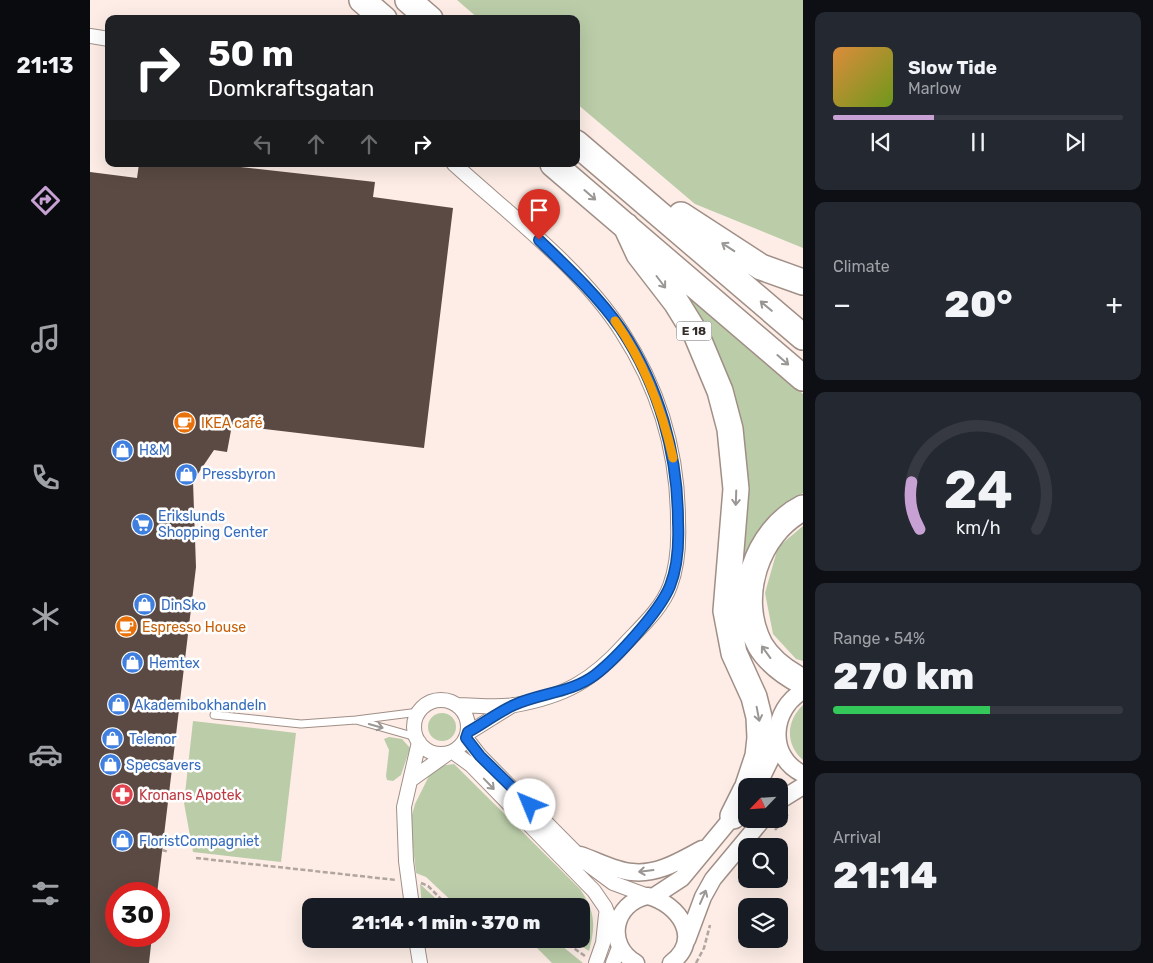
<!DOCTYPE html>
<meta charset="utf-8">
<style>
:root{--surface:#171b24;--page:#242831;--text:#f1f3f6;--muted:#9ea1a6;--line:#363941;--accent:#c7a1d3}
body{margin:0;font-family:Rubik,sans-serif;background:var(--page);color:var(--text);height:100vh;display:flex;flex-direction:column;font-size:19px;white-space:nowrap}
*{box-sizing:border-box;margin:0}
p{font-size:16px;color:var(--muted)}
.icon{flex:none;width:28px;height:28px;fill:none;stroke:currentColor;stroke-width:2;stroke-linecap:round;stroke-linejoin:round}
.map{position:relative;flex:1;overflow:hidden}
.panel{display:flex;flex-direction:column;gap:12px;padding:12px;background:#0d0f14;width:350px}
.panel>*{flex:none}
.hud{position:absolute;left:15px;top:15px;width:475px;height:152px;border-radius:10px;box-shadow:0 5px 20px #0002;background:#202124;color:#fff;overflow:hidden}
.needle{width:32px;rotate:245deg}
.controls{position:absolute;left:648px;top:778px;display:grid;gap:10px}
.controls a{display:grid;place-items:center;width:50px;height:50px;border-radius:10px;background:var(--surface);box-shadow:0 5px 20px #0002;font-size:25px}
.speed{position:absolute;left:15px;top:882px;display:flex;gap:10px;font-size:25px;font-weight:700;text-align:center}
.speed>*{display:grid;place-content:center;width:65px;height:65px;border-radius:50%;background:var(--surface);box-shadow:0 5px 20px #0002;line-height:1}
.speed .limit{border:8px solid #d22;background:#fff;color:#111}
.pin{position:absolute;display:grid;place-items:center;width:42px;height:42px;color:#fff;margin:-51px -21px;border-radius:50% 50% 50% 0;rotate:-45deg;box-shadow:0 0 5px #0007}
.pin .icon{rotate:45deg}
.me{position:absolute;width:55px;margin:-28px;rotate:315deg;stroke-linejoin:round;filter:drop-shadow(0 0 4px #0008)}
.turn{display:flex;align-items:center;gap:18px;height:105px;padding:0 20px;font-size:22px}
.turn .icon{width:65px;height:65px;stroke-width:2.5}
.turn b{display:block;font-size:35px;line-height:42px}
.lanes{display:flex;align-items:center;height:48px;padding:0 20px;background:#0003;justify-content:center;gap:25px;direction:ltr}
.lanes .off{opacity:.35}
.big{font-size:38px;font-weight:800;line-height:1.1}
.panel .tile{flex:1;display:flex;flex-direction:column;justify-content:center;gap:8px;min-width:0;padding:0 18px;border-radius:10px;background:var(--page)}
.panel .dial{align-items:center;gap:0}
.dial svg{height:130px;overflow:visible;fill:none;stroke:var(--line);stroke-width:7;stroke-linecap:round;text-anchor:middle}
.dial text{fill:var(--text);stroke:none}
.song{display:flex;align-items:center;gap:15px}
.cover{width:60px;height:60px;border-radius:8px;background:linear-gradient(135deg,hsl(30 70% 55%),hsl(80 70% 35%))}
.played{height:5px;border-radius:2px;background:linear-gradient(90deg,var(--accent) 35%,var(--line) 35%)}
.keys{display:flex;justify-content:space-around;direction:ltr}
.heat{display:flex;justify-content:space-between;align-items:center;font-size:28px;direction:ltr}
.charge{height:8px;border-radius:4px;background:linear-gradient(90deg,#34c759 54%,var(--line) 0)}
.trip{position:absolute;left:212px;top:898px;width:288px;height:50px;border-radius:10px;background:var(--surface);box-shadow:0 5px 20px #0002;font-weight:800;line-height:50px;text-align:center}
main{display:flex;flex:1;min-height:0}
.menu{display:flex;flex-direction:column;width:90px;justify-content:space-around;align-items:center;background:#090b0e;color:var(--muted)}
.menu .icon{width:35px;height:35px}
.menu .active{color:var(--accent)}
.menu b{font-size:22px;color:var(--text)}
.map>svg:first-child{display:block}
.green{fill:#bacca8}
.building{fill:#5a4a43}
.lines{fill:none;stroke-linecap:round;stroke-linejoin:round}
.service-casing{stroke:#a08f87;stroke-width:9}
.minor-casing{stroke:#a08f87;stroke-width:16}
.tertiary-casing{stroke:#a08f87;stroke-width:19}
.motorway-casing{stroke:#a08f87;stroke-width:28}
.path{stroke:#b1a59f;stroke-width:2.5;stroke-dasharray:5 2.5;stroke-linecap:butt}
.service{stroke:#fff;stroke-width:7}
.minor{stroke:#fff;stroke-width:14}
.tertiary{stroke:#fff;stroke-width:16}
.motorway{stroke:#fff;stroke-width:25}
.oneway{stroke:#999694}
.route-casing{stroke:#114b97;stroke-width:12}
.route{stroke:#1a73e8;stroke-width:9}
.slow{stroke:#f59e0b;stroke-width:9}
.labels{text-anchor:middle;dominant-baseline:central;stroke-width:5;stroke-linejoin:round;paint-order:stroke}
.shield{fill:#fefefe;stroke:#706b69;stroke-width:1}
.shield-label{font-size:12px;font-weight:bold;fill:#332c29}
.food-label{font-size:14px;fill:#c56008;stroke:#fefefe;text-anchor:start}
.shop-label{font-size:14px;fill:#366cbe;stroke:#fefefe;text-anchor:start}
.health-label{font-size:14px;fill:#be3a42;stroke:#fefefe;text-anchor:start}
</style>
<main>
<nav class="menu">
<b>21:13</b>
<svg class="icon active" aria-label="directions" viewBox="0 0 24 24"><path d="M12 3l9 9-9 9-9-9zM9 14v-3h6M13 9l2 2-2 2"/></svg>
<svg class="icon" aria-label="music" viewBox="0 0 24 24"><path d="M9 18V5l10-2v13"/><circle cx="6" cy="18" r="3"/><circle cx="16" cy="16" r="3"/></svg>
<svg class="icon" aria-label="phone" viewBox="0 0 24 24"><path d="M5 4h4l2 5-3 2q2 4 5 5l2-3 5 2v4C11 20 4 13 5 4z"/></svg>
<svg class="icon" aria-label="climate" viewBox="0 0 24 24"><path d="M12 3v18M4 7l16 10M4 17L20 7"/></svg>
<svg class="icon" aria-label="car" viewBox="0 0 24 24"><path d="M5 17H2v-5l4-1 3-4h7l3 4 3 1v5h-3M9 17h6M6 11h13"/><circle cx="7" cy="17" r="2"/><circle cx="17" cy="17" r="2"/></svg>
<svg class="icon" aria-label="filters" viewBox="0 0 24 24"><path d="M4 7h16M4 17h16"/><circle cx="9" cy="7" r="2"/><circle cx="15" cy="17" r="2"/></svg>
</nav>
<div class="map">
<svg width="713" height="963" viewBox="0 0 713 963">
<rect width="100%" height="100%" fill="#fdede6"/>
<path class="green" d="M367 0H713V248L605 204 486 103V19H389Z
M588 286 713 394V493L687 509 664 541 671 661 667 663 656 645 650 625 655 504Z
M713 526V661L706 659 683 634 675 593 688 547Z
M713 705V760C695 744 696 721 713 705Z
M338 727a14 14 0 1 1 28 0a14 14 0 1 1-28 0Z
M103 721 206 733 191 862 103 852 94 803Z
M299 737 312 739 320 748 311 775 303 781 297 780 296 776 299 750 294 739Z
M364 764 490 889C505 911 506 925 499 951L480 939H491V906H367L336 877 326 873 320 822 325 804 339 776 350 766Z
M330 884 354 906H332Z
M440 941 472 946 493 963H462Z"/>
<path class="building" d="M49 164H124L285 182 283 197 363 208 334 448 142 425 137 452 124 450 103 481 106 567 67 894H26V936H62L59 963H0V172L47 178Z"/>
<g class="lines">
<defs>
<path id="service" d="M124 715 211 724 266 720
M326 737 266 720 329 712"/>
<path id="minor" d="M0 36 19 39
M364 164C419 214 492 269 532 332 569 389 588 453 588 521 589 543 588 565 580 586 572 608 552 626 536 643 502 681 475 696 425 705 406 708 385 705 367 705
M324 727a27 27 0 1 1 54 0a27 27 0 1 1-54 0Z
M378 733 423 705
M376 738 390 756 496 863 523 883 558 896
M363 752 381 765 504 891 515 907 527 938
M322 779 357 754
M322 906 316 861 314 807 329 742
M326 939 330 963
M506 963 513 943 516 915
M523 963 530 945"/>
<path id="tertiary" d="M713 691C681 709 677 757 713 774
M668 785 688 744
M689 801 713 786
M490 855C506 860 525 871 542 872 568 875 591 860 612 849
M563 897 592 878 650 808
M597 940 613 897 623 879 673 819
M546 963C515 945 523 903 558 896 589 904 613 939 581 963"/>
<path id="motorway" d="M272 0 294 19
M318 0 340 19
M486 143 713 337
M463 164 713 378
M591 215 671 267 713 282
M536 226 549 254 586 302 607 336 630 391 640 429 646 489 636 611 644 653 664 697 669 717 670 738 668 756 658 786
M713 508C666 532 645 598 670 645 680 662 696 673 713 682
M643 816 656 790"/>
</defs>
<use href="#service" class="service-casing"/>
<use href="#minor" class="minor-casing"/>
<use href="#tertiary" class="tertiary-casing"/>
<use href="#motorway" class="motorway-casing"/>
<path class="path" d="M685 830 699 813
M72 850 79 852
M106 858 306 880
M331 883 338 886 358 906
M457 939 475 942 495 956
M606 963 614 948 620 925"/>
<use href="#service" class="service"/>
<use href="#minor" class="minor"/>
<use href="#tertiary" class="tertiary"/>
<use href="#motorway" class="motorway"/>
</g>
<defs><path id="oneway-shaft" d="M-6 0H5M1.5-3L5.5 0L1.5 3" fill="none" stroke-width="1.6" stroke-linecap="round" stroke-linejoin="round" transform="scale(1.25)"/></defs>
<g class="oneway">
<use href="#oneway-shaft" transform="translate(500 195) rotate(41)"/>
<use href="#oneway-shaft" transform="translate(638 247) rotate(-147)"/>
<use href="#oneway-shaft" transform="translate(571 282) rotate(53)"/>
<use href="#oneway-shaft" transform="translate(676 306) rotate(-140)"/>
<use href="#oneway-shaft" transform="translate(693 360) rotate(41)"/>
<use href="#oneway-shaft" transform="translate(646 498) rotate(92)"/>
<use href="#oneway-shaft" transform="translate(676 652) rotate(-126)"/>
<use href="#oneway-shaft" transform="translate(668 714) rotate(79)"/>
<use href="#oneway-shaft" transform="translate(286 726) rotate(16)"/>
<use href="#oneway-shaft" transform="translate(399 784) rotate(46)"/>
<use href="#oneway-shaft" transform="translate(556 871) rotate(173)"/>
<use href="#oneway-shaft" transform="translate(613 897) rotate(-66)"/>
</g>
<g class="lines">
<defs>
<path id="route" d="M440 805 390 756 376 738 378 732C393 724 408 712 424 705 450 693 481 693 505 675 527 658 570 611 580 586 588 566 589 544 588 522 588 454 569 386 531 329 508 296 478 268 449 240"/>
</defs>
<use href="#route" class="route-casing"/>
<use href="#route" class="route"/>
<path class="slow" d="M525 321C554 362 572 409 583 458"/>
</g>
<defs>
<symbol id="cafe-disc" viewBox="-11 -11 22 22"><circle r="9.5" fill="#e8710a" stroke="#fefefe"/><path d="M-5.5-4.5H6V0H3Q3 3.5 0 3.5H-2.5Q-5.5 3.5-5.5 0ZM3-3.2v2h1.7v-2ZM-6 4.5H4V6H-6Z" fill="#fff"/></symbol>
<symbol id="shop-disc" viewBox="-11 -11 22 22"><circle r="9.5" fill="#3f7fe0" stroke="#fefefe"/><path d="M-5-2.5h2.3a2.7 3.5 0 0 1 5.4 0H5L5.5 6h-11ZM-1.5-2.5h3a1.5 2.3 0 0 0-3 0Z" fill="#fff"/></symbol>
<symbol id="supermarket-disc" viewBox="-11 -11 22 22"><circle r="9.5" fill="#3f7fe0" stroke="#fefefe"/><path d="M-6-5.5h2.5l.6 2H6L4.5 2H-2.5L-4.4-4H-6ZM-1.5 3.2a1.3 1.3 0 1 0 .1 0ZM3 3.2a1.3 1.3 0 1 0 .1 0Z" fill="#fff"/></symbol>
<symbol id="pharmacy-disc" viewBox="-11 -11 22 22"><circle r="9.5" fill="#e0444e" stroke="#fefefe"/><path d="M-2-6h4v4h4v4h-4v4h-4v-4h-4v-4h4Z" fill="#fff"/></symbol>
</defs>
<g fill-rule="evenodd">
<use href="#cafe-disc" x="82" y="410" width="25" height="25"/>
<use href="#shop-disc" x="20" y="438" width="25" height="25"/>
<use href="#shop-disc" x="84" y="462" width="25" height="25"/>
<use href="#supermarket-disc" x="40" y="512" width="25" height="25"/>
<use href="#shop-disc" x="42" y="592" width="25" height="25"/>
<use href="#cafe-disc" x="24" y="614" width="25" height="25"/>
<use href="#shop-disc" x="30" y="650" width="25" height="25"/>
<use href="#shop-disc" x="16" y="692" width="25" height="25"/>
<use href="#shop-disc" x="10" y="726" width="25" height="25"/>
<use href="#shop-disc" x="8" y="752" width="25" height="25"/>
<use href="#pharmacy-disc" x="20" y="782" width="25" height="25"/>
<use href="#shop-disc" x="20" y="828" width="25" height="25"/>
</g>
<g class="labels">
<rect class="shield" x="586.5" y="321.5" width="35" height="19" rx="4"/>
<g class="shield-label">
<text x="604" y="331">E 18</text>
</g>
<g class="food-label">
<text x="111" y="423">IKEA café</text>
<text x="52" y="627">Espresso House</text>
</g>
<g class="shop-label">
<text x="49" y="450">H&amp;M</text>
<text x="112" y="474">Pressbyron</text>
<text x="68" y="516">Erikslunds<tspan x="68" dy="16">Shopping Center</tspan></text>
<text x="71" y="605">DinSko</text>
<text x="59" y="663">Hemtex</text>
<text x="44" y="705">Akademibokhandeln</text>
<text x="39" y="739">Telenor</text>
<text x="36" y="765">Specsavers</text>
<text x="49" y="841">FloristCompagniet</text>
</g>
<g class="health-label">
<text x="49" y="795">Kronans Apotek</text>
</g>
</g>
</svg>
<div class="controls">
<a><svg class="needle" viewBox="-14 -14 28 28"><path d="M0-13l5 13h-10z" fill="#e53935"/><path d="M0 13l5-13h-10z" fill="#9ea1a6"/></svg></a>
<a><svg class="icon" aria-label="search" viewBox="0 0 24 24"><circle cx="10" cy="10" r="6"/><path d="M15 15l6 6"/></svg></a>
<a><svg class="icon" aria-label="layers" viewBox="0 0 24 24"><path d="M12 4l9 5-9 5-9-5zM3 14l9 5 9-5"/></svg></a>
</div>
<div class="speed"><div class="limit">30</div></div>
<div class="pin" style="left:449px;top:240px;background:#d93025"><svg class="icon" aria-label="arrive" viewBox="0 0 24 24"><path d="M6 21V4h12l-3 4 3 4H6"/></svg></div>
<svg class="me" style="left:440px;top:805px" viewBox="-20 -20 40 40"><circle r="19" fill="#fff"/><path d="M0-13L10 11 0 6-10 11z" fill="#1a73e8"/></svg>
<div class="trip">21:14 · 1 min · 370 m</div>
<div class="hud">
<div class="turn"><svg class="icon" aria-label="right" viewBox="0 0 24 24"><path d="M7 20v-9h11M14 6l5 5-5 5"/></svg><div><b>50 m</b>Domkraftsgatan</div></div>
<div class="lanes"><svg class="icon off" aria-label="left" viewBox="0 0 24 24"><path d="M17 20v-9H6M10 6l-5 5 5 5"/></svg><svg class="icon off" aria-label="ahead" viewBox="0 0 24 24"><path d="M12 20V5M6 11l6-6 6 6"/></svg><svg class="icon off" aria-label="ahead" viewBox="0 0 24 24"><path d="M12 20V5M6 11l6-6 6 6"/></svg><svg class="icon" aria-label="right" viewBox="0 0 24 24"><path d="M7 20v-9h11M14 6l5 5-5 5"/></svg></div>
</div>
</div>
<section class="panel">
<div class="tile">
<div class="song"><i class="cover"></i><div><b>Slow Tide</b><p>Marlow</p></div></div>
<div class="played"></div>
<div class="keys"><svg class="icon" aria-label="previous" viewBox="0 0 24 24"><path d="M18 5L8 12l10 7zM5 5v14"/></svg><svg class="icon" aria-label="pause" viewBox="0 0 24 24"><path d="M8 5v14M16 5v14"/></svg><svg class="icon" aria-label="next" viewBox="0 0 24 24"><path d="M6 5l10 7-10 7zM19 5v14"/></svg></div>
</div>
<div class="tile"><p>Climate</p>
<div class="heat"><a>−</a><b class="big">20°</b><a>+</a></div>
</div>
<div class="tile dial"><svg viewBox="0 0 100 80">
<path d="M14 69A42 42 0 1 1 86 69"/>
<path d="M14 69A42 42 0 0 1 9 40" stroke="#c7a1d3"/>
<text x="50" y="56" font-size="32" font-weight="700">24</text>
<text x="50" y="72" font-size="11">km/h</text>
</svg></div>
<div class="tile"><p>Range · 54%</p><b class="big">270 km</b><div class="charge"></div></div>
<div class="tile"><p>Arrival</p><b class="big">21:14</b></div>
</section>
</main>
